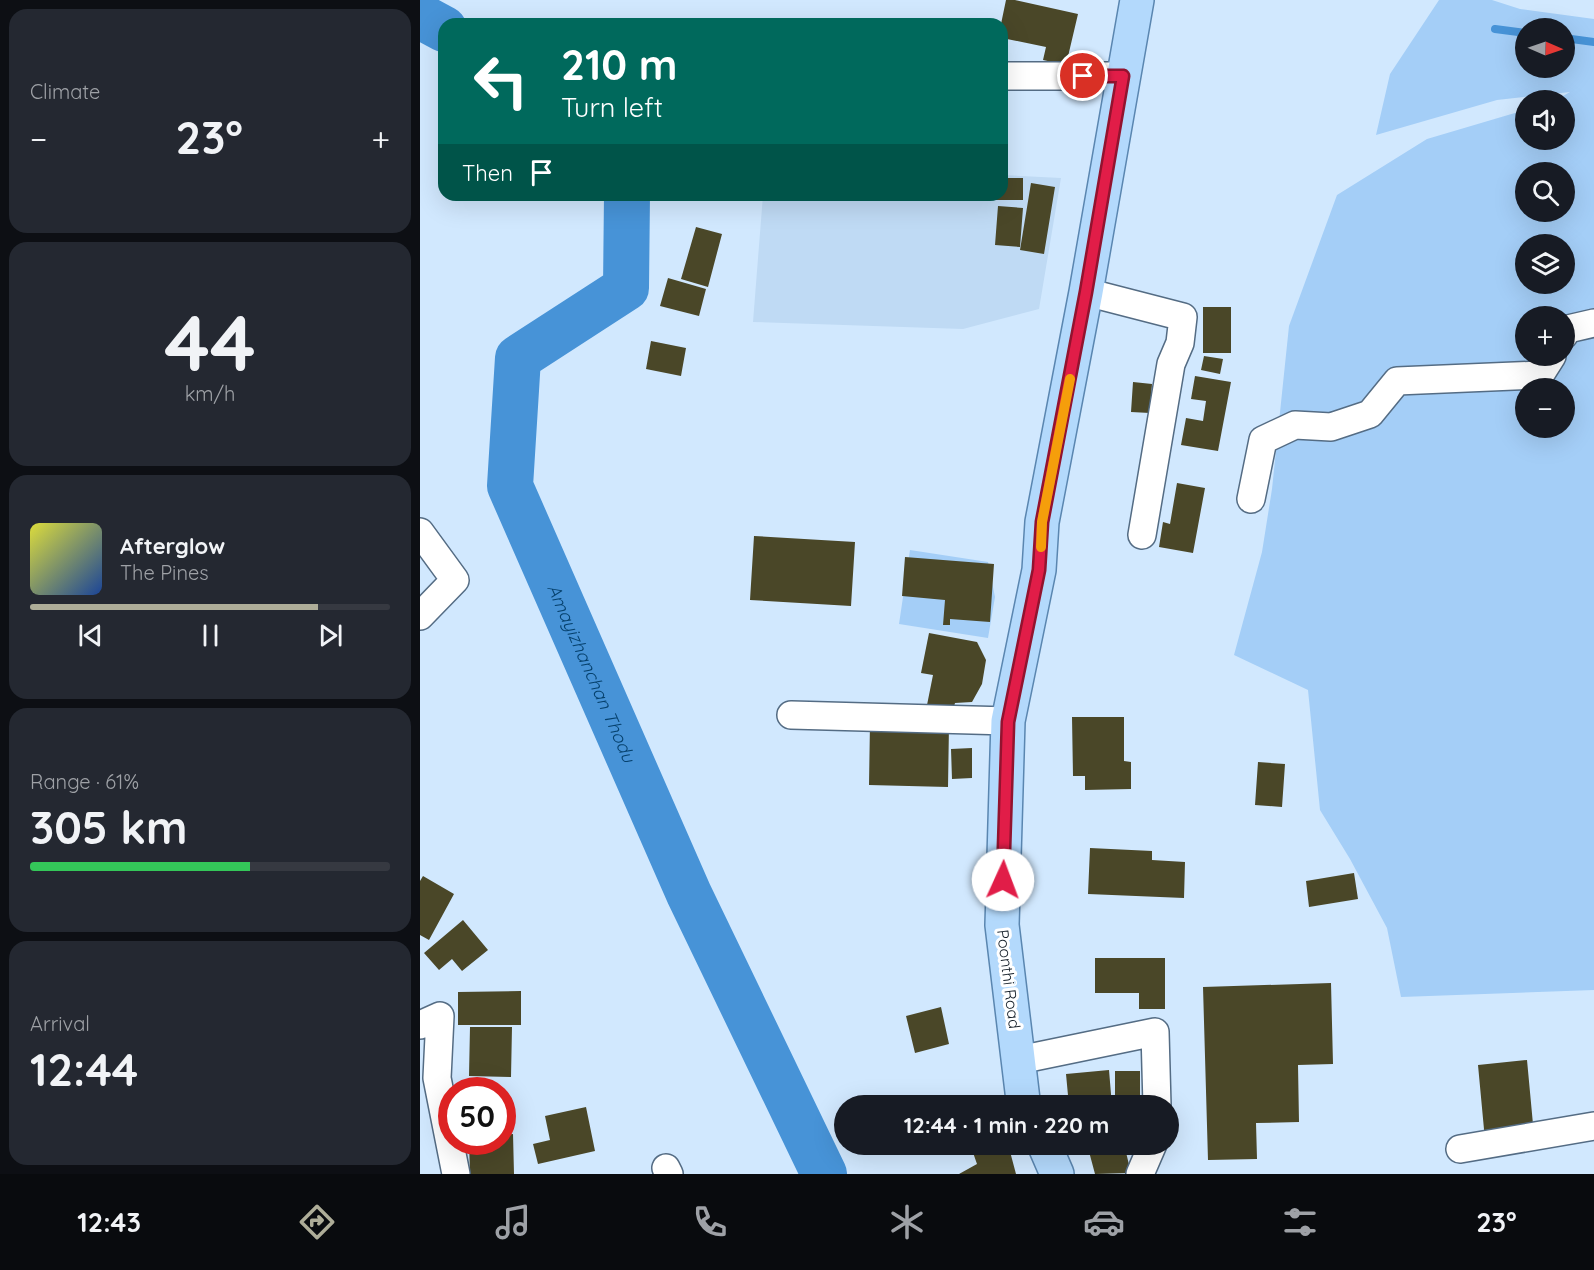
<!DOCTYPE html>
<meta charset="utf-8">
<style>
:root{--surface:#171b24;--page:#242831;--text:#f1f3f6;--muted:#9ea1a6;--line:#363941;--accent:#aead98}
body{margin:0;font-family:Quicksand,sans-serif;background:var(--page);color:var(--text);height:100vh;display:flex;flex-direction:column;font-size:22px;white-space:nowrap}
*{box-sizing:border-box;margin:0}
p{font-size:20px;color:var(--muted)}
.icon{flex:none;width:33px;height:33px;fill:none;stroke:currentColor;stroke-width:2;stroke-linecap:round;stroke-linejoin:round}
.map{position:relative;flex:1;overflow:hidden}
.details{display:flex;flex-direction:column;gap:9px;padding:9px;background:#0d0f14;width:420px}
.details>*{flex:none}
.top-card{position:absolute;left:18px;top:18px;width:570px;height:183px;border-radius:18px;box-shadow:0 6px 24px #0002;background:#00695c;color:#fff;overflow:hidden}
.needle{width:39px;rotate:92deg}
.tools{position:absolute;left:1095px;top:18px;display:grid;gap:12px}
.tools a{display:grid;place-items:center;width:60px;height:60px;border-radius:50%;background:var(--surface);box-shadow:0 6px 24px #0002;font-size:30px}
.speed{position:absolute;left:18px;top:1077px;display:flex;gap:12px;font-size:30px;font-weight:700;text-align:center}
.speed>*{display:grid;place-content:center;width:78px;height:78px;border-radius:50%;background:var(--surface);box-shadow:0 6px 24px #0002;line-height:1}
.speed .limit{border:9px solid #d22;background:#fff;color:#111}
.pin{position:absolute;display:grid;place-items:center;width:51px;height:51px;color:#fff;margin:-26px;border:3px solid #fff;border-radius:50%;box-shadow:0 2px 6px #0007}
.me{position:absolute;width:66px;margin:-33px;rotate:2deg;stroke-linejoin:round;filter:drop-shadow(0 0 4px #0008)}
.turn{display:flex;align-items:center;gap:21px;height:126px;padding:0 24px;font-size:27px}
.turn .icon{width:78px;height:78px;stroke-width:2.5}
.turn b{display:block;font-size:42px;line-height:51px}
.then{display:flex;align-items:center;height:57px;padding:0 24px;background:#0003;gap:12px;font-size:22px}
.big{font-size:45px;font-weight:700;line-height:1.1}
.details .tile{flex:1;display:flex;flex-direction:column;justify-content:center;gap:9px;min-width:0;padding:0 21px;border-radius:18px;background:var(--page)}
.details .dial{align-items:center;gap:0}
.dial b{font-size:78px;line-height:1}
.song{display:flex;align-items:center;gap:18px}
.cover{width:72px;height:72px;border-radius:9px;background:linear-gradient(135deg,hsl(60 70% 55%),hsl(220 70% 35%))}
.played{height:6px;border-radius:3px;background:linear-gradient(90deg,var(--accent) 80%,var(--line) 80%)}
.keys{display:flex;justify-content:space-around;direction:ltr}
.heat{display:flex;justify-content:space-between;align-items:center;font-size:33px;direction:ltr}
.charge{height:9px;border-radius:4px;background:linear-gradient(90deg,#34c759 61%,var(--line) 0)}
.trip{position:absolute;left:414px;top:1095px;width:345px;height:60px;border-radius:30px;background:var(--surface);box-shadow:0 6px 24px #0002;font-weight:700;line-height:60px;text-align:center}
.tab-bar{display:flex;height:96px;justify-content:space-around;align-items:center;background:#090b0e;color:var(--muted)}
.tab-bar .icon{width:42px;height:42px}
.tab-bar .active{color:var(--accent)}
.tab-bar b{font-size:27px;color:var(--text)}
main{display:flex;flex:1;min-height:0}
.map>svg:first-child{display:block}
.built{fill:#bfdaf4}
.green{fill:#a4cef7;fill-rule:evenodd}
.lines{fill:none;stroke-linecap:round;stroke-linejoin:round}
.stream{stroke:#4793d7;stroke-width:8}
.river{stroke:#4793d7;stroke-width:46}
.building{fill:#4a4728}
.minor-casing{stroke:#546c84;stroke-width:30}
.major-casing{stroke:#5a86b0;stroke-width:36}
.minor{stroke:#fff;stroke-width:27}
.major{stroke:#b3d9fc;stroke-width:33}
.route-casing{stroke:#92132f;stroke-width:15}
.route{stroke:#e11d48;stroke-width:10}
.slow{stroke:#f59e0b;stroke-width:10}
.labels{text-anchor:middle;dominant-baseline:central;stroke-width:6;stroke-linejoin:round;paint-order:stroke}
.street-label{font-size:16px;fill:#131d27;stroke:#fff}
.water-label{font-size:18px;font-style:italic;fill:#06416d;stroke:#fff}
</style>
<main>
<section class="details">
<div class="tile"><p>Climate</p>
<div class="heat"><a>−</a><b class="big">23°</b><a>+</a></div>
</div>
<div class="tile dial"><b>44</b><p>km/h</p></div>
<div class="tile">
<div class="song"><i class="cover"></i><div><b>Afterglow</b><p>The Pines</p></div></div>
<div class="played"></div>
<div class="keys"><svg class="icon" aria-label="previous" viewBox="0 0 24 24"><path d="M18 5L8 12l10 7zM5 5v14"/></svg><svg class="icon" aria-label="pause" viewBox="0 0 24 24"><path d="M8 5v14M16 5v14"/></svg><svg class="icon" aria-label="next" viewBox="0 0 24 24"><path d="M6 5l10 7-10 7zM19 5v14"/></svg></div>
</div>
<div class="tile"><p>Range · 61%</p><b class="big">305 km</b><div class="charge"></div></div>
<div class="tile"><p>Arrival</p><b class="big">12:44</b></div>
</section>
<div class="map">
<svg width="1174" height="1174" viewBox="0 0 1174 1174">
<rect width="100%" height="100%" fill="#d1e8fe"/>
<path class="built" d="M582 175 641 178 619 309 543 329 333 322 343 195H582Z"/>
<path class="green" d="M1019 0H1072L1100 9 1174 19V990L981 997 967 928 930 859 900 810 888 690 814 655 842 552 852 489 869 326 917 195 1007 139 1105 110 1106 140H1144V100H1136L1150 92 1077 100 956 135 970 74ZM1106 28H1144V68H1106ZM1106 172H1144V212H1106ZM1106 244H1144V284H1106ZM1106 316H1144V356H1106ZM1106 388H1144V428H1106Z
M490 550 568 562 575 597 568 638 479 624Z"/>
<g class="lines">
<path class="stream" d="M1075 29 1106 33
M1144 38 1174 42"/>
<g class="river">
<path d="M0 16 24 29"/>
<path id="s1" d="M207 195 206 288 98 358 90 486 269 894 404 1174"/>
</g>
</g>
<path class="building" d="M586 0H595L658 14 646 65 623 60 626 47 582 38 581 24Z
M582 178H603V200H575V195H582Z
M611 183 635 187 624 254 600 250Z
M578 206 603 208 600 247 575 245Z
M276 227 302 234 288 287 261 279Z
M248 278 286 289 279 316 240 306Z
M783 307H811V353H783Z
M231 341 266 348 261 376 226 369Z
M784 356 803 359 800 374 781 370Z
M775 376 811 382 798 451 761 445 766 418 783 421 786 401 771 399Z
M713 382 732 384 730 413 711 412Z
M757 483 785 488 773 553 739 547 743 522 750 524Z
M334 536 435 542 431 606 330 600Z
M485 557 574 564 570 622 530 619V625H523L525 600 482 596Z
M509 633 557 642 566 660 562 684 552 702 535 703 533 710 507 705 513 675 501 673Z
M652 717H704V761L711 762V789L665 790V776H653Z
M450 723 529 725 528 787 449 785Z
M552 748V778L532 779 531 749Z
M838 762 865 764 862 807 835 805Z
M670 848 732 851V860L765 862 764 898 668 894Z
M934 873 938 899 889 907 886 881Z
M3 876 34 894 9 940 0 935V881Z
M43 920 68 950 42 971 32 959 19 970 4 953Z
M675 958H745V1009H719V993H675Z
M911 983 913 1064 878 1065 879 1122 836 1123 837 1159 788 1160 783 987Z
M101 991V1025H38V992Z
M521 1007 529 1044 495 1053 486 1016Z
M50 1027H92L91 1077 49 1076Z
M1107 1060 1114 1135 1065 1140 1058 1065Z
M689 1070 692 1106H649L646 1074Z
M695 1071H720V1106H695Z
M79 1085V1090H31V1088Z
M527 1099 529 1106H502V1104Z
M166 1107 175 1151 118 1164 113 1144 130 1140 125 1116Z
M93 1134 94 1174H50L49 1142H82V1135Z
M550 1144H588L596 1174H539L557 1164Z
M667 1144H704L711 1173 675 1174Z"/>
<g class="lines">
<defs>
<path id="minor" d="M582 76H703
M666 292 763 317 760 343 751 364 722 535
M1144 335 1148 329 1174 323
M831 499 843 440 875 425 911 427 950 414 977 381 1120 375 1132 356
M0 532 35 580 0 616
M371 715 588 721
M0 1025 20 1016 17 1078 36 1174
M599 1060 735 1032 737 1106
M1040 1149 1174 1126
M246 1168 249 1174
M720 1174 733 1144"/>
<path id="major" d="M606 1106 603 1100 582 925 588 721 619 570 622 522 666 292 717 0
M624 1144 637 1174"/>
</defs>
<use href="#minor" class="minor-casing"/>
<use href="#major" class="major-casing"/>
<use href="#minor" class="minor"/>
<use href="#major" class="major"/>
</g>
<g class="lines">
<defs>
<path id="route" d="M583 880 588 722 619 570 622 522 666 292 703 76H663"/>
</defs>
<use href="#route" class="route-casing"/>
<use href="#route" class="route"/>
<path class="slow" d="M621 547 622 522 650 379"/>
</g>
<g class="labels">
<g class="street-label">
<text transform="translate(589 979) rotate(83)">Poonthi Road</text>
</g>
<g class="water-label">
<text stroke="none"><textPath href="#s1" startOffset="554">Amayizhanchan Thodu</textPath></text>
</g>
</g>
</svg>
<div class="tools">
<a><svg class="needle" viewBox="-14 -14 28 28"><path d="M0-13l5 13h-10z" fill="#e53935"/><path d="M0 13l5-13h-10z" fill="#9ea1a6"/></svg></a>
<a><svg class="icon" aria-label="sound" viewBox="0 0 24 24"><path d="M4 9h4l5-4v14l-5-4H4zM17 9q2 3 0 6"/></svg></a>
<a><svg class="icon" aria-label="search" viewBox="0 0 24 24"><circle cx="10" cy="10" r="6"/><path d="M15 15l6 6"/></svg></a>
<a><svg class="icon" aria-label="layers" viewBox="0 0 24 24"><path d="M12 4l9 5-9 5-9-5zM3 14l9 5 9-5"/></svg></a>
<a>+</a>
<a>−</a>
</div>
<div class="speed"><div class="limit">50</div></div>
<div class="pin" style="left:663px;top:76px;background:#d93025"><svg class="icon" aria-label="arrive" viewBox="0 0 24 24"><path d="M6 21V4h12l-3 4 3 4H6"/></svg></div>
<svg class="me" style="left:583px;top:880px" viewBox="-20 -20 40 40"><circle r="19" fill="#fff"/><path d="M0-13L10 11 0 6-10 11z" fill="#e11d48"/></svg>
<div class="trip">12:44 · 1 min · 220 m</div>
<div class="top-card">
<div class="turn"><svg class="icon" aria-label="left" viewBox="0 0 24 24"><path d="M17 20v-9H6M10 6l-5 5 5 5"/></svg><div><b>210 m</b>Turn left</div></div>
<div class="then">Then<svg class="icon" aria-label="arrive" viewBox="0 0 24 24"><path d="M6 21V4h12l-3 4 3 4H6"/></svg></div>
</div>
</div>
</main>
<nav class="tab-bar">
<b>12:43</b>
<svg class="icon active" aria-label="directions" viewBox="0 0 24 24"><path d="M12 3l9 9-9 9-9-9zM9 14v-3h6M13 9l2 2-2 2"/></svg>
<svg class="icon" aria-label="music" viewBox="0 0 24 24"><path d="M9 18V5l10-2v13"/><circle cx="6" cy="18" r="3"/><circle cx="16" cy="16" r="3"/></svg>
<svg class="icon" aria-label="phone" viewBox="0 0 24 24"><path d="M5 4h4l2 5-3 2q2 4 5 5l2-3 5 2v4C11 20 4 13 5 4z"/></svg>
<svg class="icon" aria-label="climate" viewBox="0 0 24 24"><path d="M12 3v18M4 7l16 10M4 17L20 7"/></svg>
<svg class="icon" aria-label="car" viewBox="0 0 24 24"><path d="M5 17H2v-5l4-1 3-4h7l3 4 3 1v5h-3M9 17h6M6 11h13"/><circle cx="7" cy="17" r="2"/><circle cx="17" cy="17" r="2"/></svg>
<svg class="icon" aria-label="filters" viewBox="0 0 24 24"><path d="M4 7h16M4 17h16"/><circle cx="9" cy="7" r="2"/><circle cx="15" cy="17" r="2"/></svg>
<b>23°</b>
</nav>
